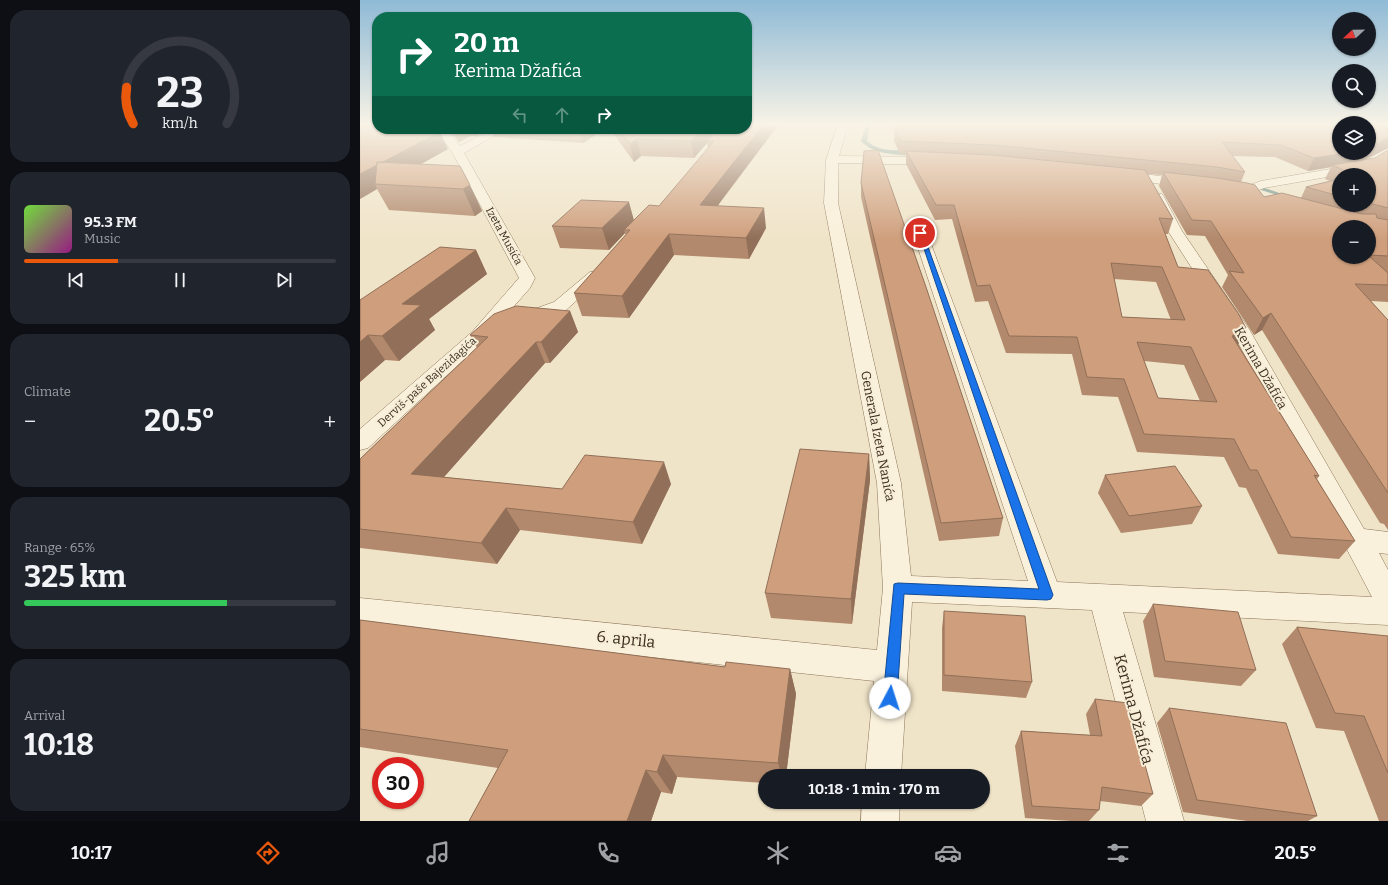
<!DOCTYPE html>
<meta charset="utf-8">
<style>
:root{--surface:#171b24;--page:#20242c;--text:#f1f3f6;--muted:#9ea1a6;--line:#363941;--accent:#ea580c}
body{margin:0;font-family:Bitter,serif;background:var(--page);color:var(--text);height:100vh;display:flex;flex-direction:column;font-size:15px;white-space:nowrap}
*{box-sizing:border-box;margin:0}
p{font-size:13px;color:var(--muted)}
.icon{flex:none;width:22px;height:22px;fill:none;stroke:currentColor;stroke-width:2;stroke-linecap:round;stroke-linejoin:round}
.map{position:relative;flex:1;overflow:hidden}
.side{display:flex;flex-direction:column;gap:10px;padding:10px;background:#0d0f14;width:360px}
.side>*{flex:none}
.banner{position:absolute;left:12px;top:12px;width:380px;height:122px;border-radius:16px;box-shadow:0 1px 3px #0004;background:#0b6e4f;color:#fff;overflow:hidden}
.needle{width:26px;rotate:248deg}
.tools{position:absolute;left:972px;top:12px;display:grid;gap:8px}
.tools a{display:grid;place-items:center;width:44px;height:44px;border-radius:50%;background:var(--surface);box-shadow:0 1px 3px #0004;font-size:20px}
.speed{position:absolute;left:12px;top:757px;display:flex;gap:8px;font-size:20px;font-weight:700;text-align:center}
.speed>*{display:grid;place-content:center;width:52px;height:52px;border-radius:50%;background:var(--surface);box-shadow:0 1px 3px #0004;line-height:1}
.speed .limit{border:6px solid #d22;background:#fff;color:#111}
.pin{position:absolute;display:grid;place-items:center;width:34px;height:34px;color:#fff;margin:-17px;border:2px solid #fff;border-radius:50%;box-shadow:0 1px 4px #0007}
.me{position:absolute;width:44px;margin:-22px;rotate:5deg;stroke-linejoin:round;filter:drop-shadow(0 0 3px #0008)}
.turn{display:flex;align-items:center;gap:14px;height:84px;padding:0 16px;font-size:18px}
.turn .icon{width:52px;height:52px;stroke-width:2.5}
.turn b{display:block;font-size:28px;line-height:34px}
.lanes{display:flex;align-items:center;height:38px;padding:0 16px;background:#0003;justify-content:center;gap:20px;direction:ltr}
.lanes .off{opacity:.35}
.big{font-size:30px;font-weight:700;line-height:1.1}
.side .card{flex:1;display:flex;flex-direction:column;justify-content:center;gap:6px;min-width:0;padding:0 14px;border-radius:16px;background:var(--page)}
.side .dial{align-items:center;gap:0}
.dial svg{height:104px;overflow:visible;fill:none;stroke:var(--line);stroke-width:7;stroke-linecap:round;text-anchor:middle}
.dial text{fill:var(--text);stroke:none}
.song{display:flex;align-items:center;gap:12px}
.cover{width:48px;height:48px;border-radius:6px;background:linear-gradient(135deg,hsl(100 70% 55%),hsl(310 70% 35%))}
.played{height:4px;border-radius:2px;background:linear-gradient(90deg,var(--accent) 30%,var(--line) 30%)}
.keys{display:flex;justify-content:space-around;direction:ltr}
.heat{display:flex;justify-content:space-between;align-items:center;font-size:22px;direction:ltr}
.charge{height:6px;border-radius:3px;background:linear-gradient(90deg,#34c759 65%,var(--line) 0)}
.trip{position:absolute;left:398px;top:769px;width:232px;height:40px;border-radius:20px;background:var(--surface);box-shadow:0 1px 3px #0004;font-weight:700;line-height:40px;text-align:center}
.tabs{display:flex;height:64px;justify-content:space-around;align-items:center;background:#090b0e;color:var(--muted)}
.tabs .icon{width:28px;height:28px}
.tabs .current{color:var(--accent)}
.tabs b{font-size:18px;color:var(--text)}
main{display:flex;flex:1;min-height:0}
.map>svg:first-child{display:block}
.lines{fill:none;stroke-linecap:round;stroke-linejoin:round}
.stream{fill:#6f938a;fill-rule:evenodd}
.minor-casing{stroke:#8d765c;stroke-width:1}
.minor{fill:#faf1dc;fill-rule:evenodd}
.wall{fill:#b2896c;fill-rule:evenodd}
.shaded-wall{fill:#916f58}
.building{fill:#cf9f7d;stroke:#916f58;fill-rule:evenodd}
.route{fill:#1a73e8;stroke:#114b97}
.labels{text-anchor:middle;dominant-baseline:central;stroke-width:4;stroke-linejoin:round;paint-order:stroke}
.far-street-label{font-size:11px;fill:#3d2e20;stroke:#f7eed8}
.street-label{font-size:13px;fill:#3d2e20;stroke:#f7eed8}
.near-street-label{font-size:16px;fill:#3d2e20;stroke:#f7eed8}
</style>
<main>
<section class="side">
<div class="card dial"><svg viewBox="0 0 100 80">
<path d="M14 69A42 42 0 1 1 86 69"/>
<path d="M14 69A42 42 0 0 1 9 41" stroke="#ea580c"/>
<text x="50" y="56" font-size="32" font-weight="700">23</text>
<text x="50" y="72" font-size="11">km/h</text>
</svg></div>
<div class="card">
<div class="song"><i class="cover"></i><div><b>95.3 FM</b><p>Music</p></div></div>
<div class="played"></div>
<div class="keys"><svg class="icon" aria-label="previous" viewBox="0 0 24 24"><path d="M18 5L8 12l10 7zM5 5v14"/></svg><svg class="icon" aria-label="pause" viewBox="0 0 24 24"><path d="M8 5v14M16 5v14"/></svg><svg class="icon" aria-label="next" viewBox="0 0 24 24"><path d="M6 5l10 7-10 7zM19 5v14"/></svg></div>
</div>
<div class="card"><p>Climate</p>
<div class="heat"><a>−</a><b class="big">20.5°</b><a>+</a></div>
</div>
<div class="card"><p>Range · 65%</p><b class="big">325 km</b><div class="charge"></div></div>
<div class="card"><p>Arrival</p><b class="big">10:18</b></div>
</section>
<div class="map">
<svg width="1028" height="821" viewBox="0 0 1028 821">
<rect width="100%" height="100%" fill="#f0e4c8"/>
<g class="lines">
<path class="stream" d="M506 124H510L507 141C524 156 542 146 556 154L553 156C535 154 514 155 501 141Z
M889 184H893L934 198 929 199 889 186Z"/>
<defs>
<path id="minor" d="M478 124H488L479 156 576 157 582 161 576 165 478 163V203L541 483 551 576 668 581 553 233 555 230H565L567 233 697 582 1012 597 871 329 808 231 790 197 792 194H802L804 197 822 231 889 329 1004 529 1028 532V554L1019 553 1028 570V625L763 612 824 821H786L732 610 552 602 541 776H505L514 681 0 626V598L517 650 523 588 517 483 464 203 466 160Z
M76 129H87L100 146 133 129H146L104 153 175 278 170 288 141 321 194 302 230 272 236 271 242 272 244 276 206 310 125 340 8 448 0 450V429L112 332 159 278 92 152Z
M1028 148V156L1007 170 904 188 884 196 879 195 877 192 879 189 901 181 999 164Z
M760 171 831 180 837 184 831 188 756 178 754 175 756 172Z
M502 802H540L539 821H501Z"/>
</defs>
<use href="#minor" class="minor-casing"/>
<use href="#minor" class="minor"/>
</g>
<path class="wall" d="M0 124 88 149 60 164 100 166 122 211 115 216 29 210 17 189 0 199Z
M535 124H1028V148L1004 160 1015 158 1028 150V302L1011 301 1028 320V530L1024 524 1020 523 902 330 894 335 862 287 868 275 845 236 827 235 799 186 802 175 787 174 813 219 808 234H805L818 267 886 328 878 344 959 476 957 479 995 541 979 559 918 554 886 488 879 487 864 457 777 452 758 397 722 395 712 354 646 353 628 301 615 302 592 219 575 220 546 164V154H540L534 141ZM872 156 915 157 948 171 971 167 965 179 970 181 946 187 941 198 904 197 881 182 885 172ZM979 175H1009V205H979ZM1009 227V257H979ZM754 279 796 282 811 320 762 317ZM784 361 824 365 840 401 798 398Z
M89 129H130L116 136H110L99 142Z
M131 129H244L223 143 134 137Z
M250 129H387L358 206 406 228 389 259 314 255 269 318 222 316 214 293 266 235 265 233 249 250 200 248 192 226 274 221 299 206 348 148 347 143 334 158 281 156 274 162Z
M501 183 643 518 639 536 579 541 501 197Z
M116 250 127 274 69 319 75 330 39 361 25 360 0 382V300Z
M210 311 218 332 190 363H185L84 477 202 489 311 484 282 544 160 530 137 564 0 548V459L117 348 110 335Z
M509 454 510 480 492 624 411 618 405 593Z
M745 475 842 506 832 524 761 533 738 493Z
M793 604 896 670 881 686 794 677 783 621Z
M584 611 672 682 666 698 582 691V628Z
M0 620 365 667 430 669 436 694 426 776H405V783L317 777 312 794 301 792 291 821H109L138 768 0 747Z
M937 627 1028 636V821H1019L984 731 956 728 922 644Z
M735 699 793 794 781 806 740 801 739 810 729 821H711L665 818 655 746 661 731 730 735 726 714Z
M809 708 957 816 948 821H887L823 812 797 723Z"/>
<path class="shaded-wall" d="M404 124H419L344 224 340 205Z
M93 129H107L110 136 99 142Z
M113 129H130L116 136Z
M219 129H244L223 143Z
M342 129H360L347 141V143L334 158 331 141Z
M80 132 88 149 24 185 15 184 17 189 0 199V174Z
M1028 138V148L998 163 972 165 971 167 948 171 954 158 985 153H1009V148Z
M277 139 281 156 274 162 270 144Z
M110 185 122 211 115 216 103 189Z
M269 202 275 224 264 230 265 233 249 250 242 228Z
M404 208 406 228 389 259 386 238Z
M309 234 314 255 269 318 262 296Z
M116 250 127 274 69 319 75 330 39 361 22 336 42 304Z
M210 311 218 332 190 363 181 342Z
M911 313 902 330 894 335 903 318Z
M886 328 878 345 872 336Z
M8 335 25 360 0 382V342Z
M176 342 185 363 68 495 51 474Z
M509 454 510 480 492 624 491 599Z
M304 462 311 484 282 544 273 522Z
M146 508 160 530 137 564 121 543Z
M430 669 436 694 426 776H422L418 763Z
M303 755 317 777 312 794 297 772Z
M286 770 301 792 291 821H267Z"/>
<path class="building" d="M0 124 17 125V129H78L80 132 23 162H17V165L0 174Z
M387 124H404L340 205 404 208 386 238 309 234 262 296 214 293 270 230H264L289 205 299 206 354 141H347L357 129H387Z
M535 124H979V153H985L954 158 921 145 862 142 885 172 857 167 634 145 541 141 534 129Z
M1009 124H1028V138L1009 148Z
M258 129H342L331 141 277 139 270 144Z
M518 150 566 287 643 518 581 523 501 183 504 151Z
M1028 150V208L1009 203V175H995L972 165 1015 158Z
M546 151 632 155 785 170 813 219 799 218 818 267 848 270 878 313 886 328 872 336 959 476 954 475 995 541 931 537 897 470H890L874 439 784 434 764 379 727 377 717 337 649 336 630 285 617 286 594 205H576ZM751 263 802 267 825 320 762 317ZM777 342 831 347 857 402 798 398Z
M17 162 100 166 110 185 103 189 15 184Z
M803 172 857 178 887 183 895 185 904 197 922 193 1002 214H1016L1017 218 1028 220V256L1009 255V227H979V257H1009V256L1028 273V285L995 284 1028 320V493L911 313 903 318 869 271 884 273 851 221 832 220Z
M979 179V196L946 187Z
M221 200 269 202 242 228 192 226Z
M80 247 116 250 42 304 61 305 22 336 8 335 0 342V300Z
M156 306 210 311 181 342H176L51 474 202 489 225 455 304 462 273 522 146 508 121 543 0 529V459L128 337 110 335 134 314Z
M440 449 509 454 491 599 405 593Z
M815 466 842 506 769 516 745 475Z
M793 604 878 612 896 670 805 661Z
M584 611 665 616 672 682 584 675Z
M0 620 365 667 366 662 430 669 418 763 303 755 297 772 286 770 267 821H109L148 750 0 729Z
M937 627 1028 636V773L1004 716 975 713Z
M735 699 768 703 793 794 742 787 739 810 672 806 661 731 742 736Z
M809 708 926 723 957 816 837 800Z"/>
<linearGradient id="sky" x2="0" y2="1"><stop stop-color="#8fbad6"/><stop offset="0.52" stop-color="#f8f3e6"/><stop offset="1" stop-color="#f8f3e6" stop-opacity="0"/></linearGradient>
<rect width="1028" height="239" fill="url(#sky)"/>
<path class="route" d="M558 231 563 233 693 595 691 599 687 600 544 594 537 698 535 703 530 705 525 703 523 698 534 584 538 583 679 589Z"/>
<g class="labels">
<g class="far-street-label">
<text transform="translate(144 236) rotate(61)">Izeta Musića</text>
<text transform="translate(67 382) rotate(-42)">Derviš-paše Bajezidagića</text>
</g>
<g class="street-label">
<text transform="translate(901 368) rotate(60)">Kerima Džafića</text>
<text transform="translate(518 436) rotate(79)">Generala Izeta Nanića</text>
</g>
<g class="near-street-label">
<text transform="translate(266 639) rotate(6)">6. aprila</text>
<text transform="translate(774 709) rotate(75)">Kerima Džafića</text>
</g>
</g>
</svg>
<div class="tools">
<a><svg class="needle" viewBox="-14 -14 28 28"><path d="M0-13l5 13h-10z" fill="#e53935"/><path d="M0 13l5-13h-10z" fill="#9ea1a6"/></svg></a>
<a><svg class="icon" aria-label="search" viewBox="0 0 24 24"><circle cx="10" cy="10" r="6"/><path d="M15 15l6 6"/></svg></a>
<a><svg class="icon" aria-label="layers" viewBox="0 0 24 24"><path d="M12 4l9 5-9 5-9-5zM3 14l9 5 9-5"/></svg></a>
<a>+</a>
<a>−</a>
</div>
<div class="speed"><div class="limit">30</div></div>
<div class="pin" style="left:560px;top:233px;background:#d93025"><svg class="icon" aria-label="arrive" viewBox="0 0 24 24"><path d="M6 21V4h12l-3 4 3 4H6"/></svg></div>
<svg class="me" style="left:530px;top:698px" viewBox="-20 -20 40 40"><circle r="19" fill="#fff"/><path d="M0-13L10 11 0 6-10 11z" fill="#1a73e8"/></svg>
<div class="trip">10:18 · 1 min · 170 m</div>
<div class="banner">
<div class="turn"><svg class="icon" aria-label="right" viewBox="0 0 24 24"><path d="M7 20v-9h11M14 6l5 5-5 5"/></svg><div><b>20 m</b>Kerima Džafića</div></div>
<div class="lanes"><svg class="icon off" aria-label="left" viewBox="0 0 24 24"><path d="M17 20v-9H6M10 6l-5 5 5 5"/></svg><svg class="icon off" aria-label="ahead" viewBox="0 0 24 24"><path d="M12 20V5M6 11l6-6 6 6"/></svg><svg class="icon" aria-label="right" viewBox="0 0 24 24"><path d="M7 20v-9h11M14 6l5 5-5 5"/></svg></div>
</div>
</div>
</main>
<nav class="tabs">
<b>10:17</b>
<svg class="icon current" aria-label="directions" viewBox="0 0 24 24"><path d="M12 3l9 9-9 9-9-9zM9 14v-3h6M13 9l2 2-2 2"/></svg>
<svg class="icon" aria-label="music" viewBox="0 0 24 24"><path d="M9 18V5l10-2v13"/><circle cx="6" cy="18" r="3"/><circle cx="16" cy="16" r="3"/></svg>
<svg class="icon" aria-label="phone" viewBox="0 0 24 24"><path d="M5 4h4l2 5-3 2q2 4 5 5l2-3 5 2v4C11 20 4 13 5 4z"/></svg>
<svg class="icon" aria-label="climate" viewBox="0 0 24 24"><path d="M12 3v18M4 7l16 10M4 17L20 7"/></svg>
<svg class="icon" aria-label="car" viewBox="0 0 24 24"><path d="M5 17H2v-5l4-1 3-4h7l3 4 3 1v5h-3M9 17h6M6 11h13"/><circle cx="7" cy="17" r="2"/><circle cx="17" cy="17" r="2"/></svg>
<svg class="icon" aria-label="filters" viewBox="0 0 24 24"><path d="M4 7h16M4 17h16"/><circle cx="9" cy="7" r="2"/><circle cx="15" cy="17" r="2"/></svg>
<b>20.5°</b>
</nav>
